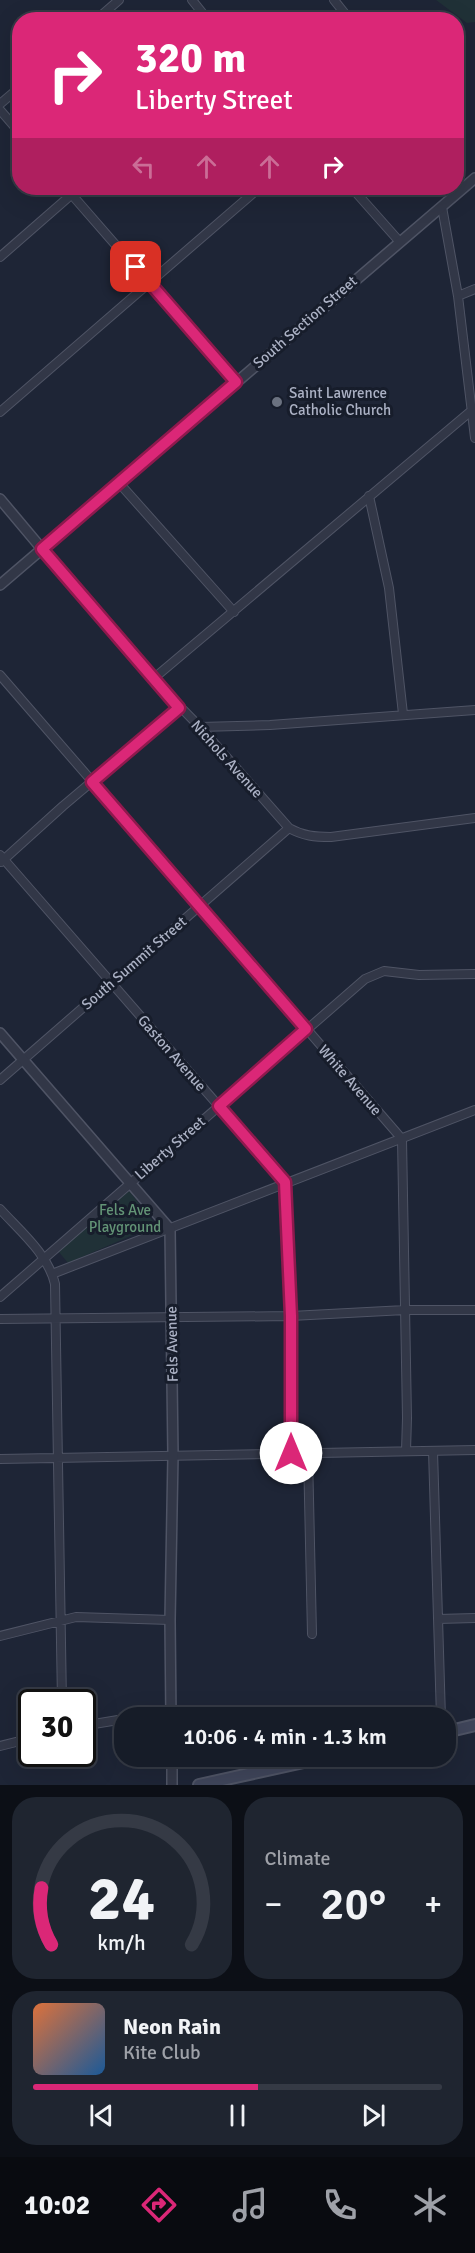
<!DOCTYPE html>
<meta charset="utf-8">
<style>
:root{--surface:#161c28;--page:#1f2530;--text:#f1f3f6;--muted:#9ea1a8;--line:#353a45;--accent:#db2777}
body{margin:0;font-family:Signika,sans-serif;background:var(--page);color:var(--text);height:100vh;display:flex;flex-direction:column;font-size:22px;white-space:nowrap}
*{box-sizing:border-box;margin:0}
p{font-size:20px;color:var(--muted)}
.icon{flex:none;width:33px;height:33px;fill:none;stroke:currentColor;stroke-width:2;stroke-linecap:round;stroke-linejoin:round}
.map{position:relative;height:1785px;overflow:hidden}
.panel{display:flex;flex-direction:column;gap:12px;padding:12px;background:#0c0f16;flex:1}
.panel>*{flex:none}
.guide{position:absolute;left:12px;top:12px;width:452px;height:183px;border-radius:24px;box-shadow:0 6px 24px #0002,0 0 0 2px var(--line);background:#db2777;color:#fff;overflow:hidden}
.speed{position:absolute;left:18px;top:1689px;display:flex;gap:12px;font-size:30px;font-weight:700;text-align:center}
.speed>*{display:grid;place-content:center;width:78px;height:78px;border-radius:50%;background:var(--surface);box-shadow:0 6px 24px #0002,0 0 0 2px var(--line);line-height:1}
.speed .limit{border:3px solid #111;border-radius:9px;background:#fff;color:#111}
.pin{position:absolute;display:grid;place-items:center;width:51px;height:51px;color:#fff;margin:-26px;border-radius:12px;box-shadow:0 3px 9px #0006}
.me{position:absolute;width:66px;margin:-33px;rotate:0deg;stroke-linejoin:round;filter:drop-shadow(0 0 4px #0008)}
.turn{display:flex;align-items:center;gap:21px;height:126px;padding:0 24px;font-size:27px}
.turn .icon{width:78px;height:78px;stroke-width:2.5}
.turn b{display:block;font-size:42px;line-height:51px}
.lanes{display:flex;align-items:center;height:57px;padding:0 24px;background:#0003;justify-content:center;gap:30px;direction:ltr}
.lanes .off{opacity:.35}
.big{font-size:45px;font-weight:600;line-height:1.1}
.panel .tile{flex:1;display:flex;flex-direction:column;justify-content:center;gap:9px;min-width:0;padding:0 21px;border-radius:24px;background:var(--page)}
.panel .dial{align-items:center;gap:0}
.dial svg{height:156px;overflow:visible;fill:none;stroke:var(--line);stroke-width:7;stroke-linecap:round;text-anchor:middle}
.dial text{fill:var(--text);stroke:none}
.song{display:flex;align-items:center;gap:18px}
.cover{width:72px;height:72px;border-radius:9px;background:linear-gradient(135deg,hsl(20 70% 55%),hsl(210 70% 35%))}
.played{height:6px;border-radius:3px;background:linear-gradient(90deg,var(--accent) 55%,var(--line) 55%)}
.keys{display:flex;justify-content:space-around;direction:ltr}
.heat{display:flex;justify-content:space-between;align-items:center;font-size:33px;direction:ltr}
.panel .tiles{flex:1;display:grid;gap:12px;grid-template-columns:1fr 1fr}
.tile:last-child{grid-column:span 2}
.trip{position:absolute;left:114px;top:1707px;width:342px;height:60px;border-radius:24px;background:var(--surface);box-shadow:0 6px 24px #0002,0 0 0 2px var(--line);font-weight:600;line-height:60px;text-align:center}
.tab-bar{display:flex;height:96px;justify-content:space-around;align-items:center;background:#090b10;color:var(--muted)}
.tab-bar .icon{width:42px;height:42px}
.tab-bar .selected{color:var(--accent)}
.tab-bar b{font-size:27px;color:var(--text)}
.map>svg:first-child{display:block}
.green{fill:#203137}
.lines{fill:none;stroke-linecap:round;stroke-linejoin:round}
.minor-casing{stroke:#4f5465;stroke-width:10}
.tertiary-casing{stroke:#4f5465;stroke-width:12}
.secondary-casing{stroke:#4f5465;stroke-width:14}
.minor{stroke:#323747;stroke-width:8}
.tertiary{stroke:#323747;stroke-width:9}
.secondary{stroke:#3f455a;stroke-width:10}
.route-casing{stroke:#8e194d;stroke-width:15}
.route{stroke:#db2777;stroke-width:10}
.worship-dot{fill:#6b7280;stroke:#171d2b;stroke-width:2}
.labels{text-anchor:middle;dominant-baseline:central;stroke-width:6;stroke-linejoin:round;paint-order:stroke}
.street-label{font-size:15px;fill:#abb1c4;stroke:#171d2b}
.poi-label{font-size:15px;fill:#abb1c4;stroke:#171d2b;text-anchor:start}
.park-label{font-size:15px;fill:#639476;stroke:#171d2b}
</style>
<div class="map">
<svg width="475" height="1785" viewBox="0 0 475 1785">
<rect width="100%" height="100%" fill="#1e2536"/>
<path class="green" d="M436 0H475V22L467 23Z
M129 1191 156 1225 68 1263 58 1251Z"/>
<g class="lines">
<defs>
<path id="minor" d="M192 0 208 20
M334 0 350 20
M96 20 119 0
M0 104 20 87
M0 110 20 133
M66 188 235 382
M352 188 399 241
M442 207 458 296 475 438
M0 257 79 188
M458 296 475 289
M0 412 259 188
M120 484 234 612
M369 496 389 588 403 714
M42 549 153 679 200 727 289 828C303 836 315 837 331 837L475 818
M0 675 402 1139 407 1418 406 1451
M153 679 471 411
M200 727 270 725 475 710
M0 855 285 1182 291 1316V1453
M1 862 63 806 179 708
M0 1080 289 828
M0 1209C20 1231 48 1254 55 1284L62 1702
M52 1274 475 1110
M0 1297 365 979 384 971 419 975 475 974
M0 1319 291 1316 405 1310H475
M433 1451 441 1718
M308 1453 312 1634
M0 1459 475 1450
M438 1619 475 1618
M0 1636 76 1617 170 1620
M131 1718 171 1709
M82 1726 124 1719
M0 1746 32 1738"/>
<path id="tertiary" d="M0 499 42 549
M0 585 475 178
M0 1033 170 1229 173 1455 170 1620 171 1718
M172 1756V1785"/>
<path id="secondary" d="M446 1732 475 1725
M199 1785 331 1756"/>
</defs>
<use href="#minor" class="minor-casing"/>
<use href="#tertiary" class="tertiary-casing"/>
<use href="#secondary" class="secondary-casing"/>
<use href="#minor" class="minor"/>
<use href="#tertiary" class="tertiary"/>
<use href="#secondary" class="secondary"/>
</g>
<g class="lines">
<defs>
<path id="route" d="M136 267 236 382 42 549 179 708 92 782 306 1029 219 1106 285 1182 291 1316V1453"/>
</defs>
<use href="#route" class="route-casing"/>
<use href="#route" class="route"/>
</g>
<circle class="worship-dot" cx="277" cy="402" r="6"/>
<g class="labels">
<g class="street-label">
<text transform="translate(305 322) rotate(-41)">South Section Street</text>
<text transform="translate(227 759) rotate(48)">Nichols Avenue</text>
<text transform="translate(134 963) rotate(-41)">South Summit Street</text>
<text transform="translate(172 1053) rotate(49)">Gaston Avenue</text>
<text transform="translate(350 1080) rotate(49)">White Avenue</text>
<text transform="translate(170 1148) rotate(-41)">Liberty Street</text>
<text transform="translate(172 1344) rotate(-91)">Fels Avenue</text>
</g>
<g class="poi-label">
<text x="289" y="393">Saint Lawrence<tspan x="289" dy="17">Catholic Church</tspan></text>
</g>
<g class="park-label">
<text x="125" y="1210">Fels Ave<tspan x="125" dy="17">Playground</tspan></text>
</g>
</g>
</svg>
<div class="speed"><div class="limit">30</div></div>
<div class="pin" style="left:136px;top:267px;background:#d93025"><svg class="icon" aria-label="arrive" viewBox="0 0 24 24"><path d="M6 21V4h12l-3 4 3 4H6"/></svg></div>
<svg class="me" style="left:291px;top:1453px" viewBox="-20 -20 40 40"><circle r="19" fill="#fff"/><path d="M0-13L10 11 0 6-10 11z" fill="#db2777"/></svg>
<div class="trip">10:06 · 4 min · 1.3 km</div>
<div class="guide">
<div class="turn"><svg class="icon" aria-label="right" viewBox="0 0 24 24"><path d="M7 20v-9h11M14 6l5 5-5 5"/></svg><div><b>320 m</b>Liberty Street</div></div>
<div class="lanes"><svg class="icon off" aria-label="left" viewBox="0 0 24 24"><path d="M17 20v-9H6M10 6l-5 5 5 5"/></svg><svg class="icon off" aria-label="ahead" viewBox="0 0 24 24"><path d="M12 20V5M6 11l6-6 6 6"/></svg><svg class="icon off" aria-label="ahead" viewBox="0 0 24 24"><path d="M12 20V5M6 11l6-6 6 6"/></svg><svg class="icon" aria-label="right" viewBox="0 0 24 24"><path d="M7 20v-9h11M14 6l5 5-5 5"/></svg></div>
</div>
</div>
<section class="panel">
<div class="tiles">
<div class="tile dial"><svg viewBox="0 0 100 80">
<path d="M14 69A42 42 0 1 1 86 69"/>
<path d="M14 69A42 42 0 0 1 9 40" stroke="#db2777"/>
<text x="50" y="56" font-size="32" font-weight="700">24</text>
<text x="50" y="72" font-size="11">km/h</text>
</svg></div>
<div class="tile"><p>Climate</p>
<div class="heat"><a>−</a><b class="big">20°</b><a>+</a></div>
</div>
<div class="tile">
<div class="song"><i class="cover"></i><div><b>Neon Rain</b><p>Kite Club</p></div></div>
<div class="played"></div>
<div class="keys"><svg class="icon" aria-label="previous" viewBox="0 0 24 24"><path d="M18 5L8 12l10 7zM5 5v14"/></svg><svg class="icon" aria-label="pause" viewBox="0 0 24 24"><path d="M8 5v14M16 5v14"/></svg><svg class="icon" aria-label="next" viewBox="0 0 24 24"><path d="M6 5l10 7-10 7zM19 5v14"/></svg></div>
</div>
</div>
</section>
<nav class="tab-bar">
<b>10:02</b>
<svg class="icon selected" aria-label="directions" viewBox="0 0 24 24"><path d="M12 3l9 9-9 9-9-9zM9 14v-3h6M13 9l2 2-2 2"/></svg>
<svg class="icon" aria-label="music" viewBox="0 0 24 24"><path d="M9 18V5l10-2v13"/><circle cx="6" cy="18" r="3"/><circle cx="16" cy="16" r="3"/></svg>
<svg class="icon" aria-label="phone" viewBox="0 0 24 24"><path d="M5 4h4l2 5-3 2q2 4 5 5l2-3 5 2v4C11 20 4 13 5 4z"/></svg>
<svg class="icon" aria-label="climate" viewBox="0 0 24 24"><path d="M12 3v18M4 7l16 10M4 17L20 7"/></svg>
</nav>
